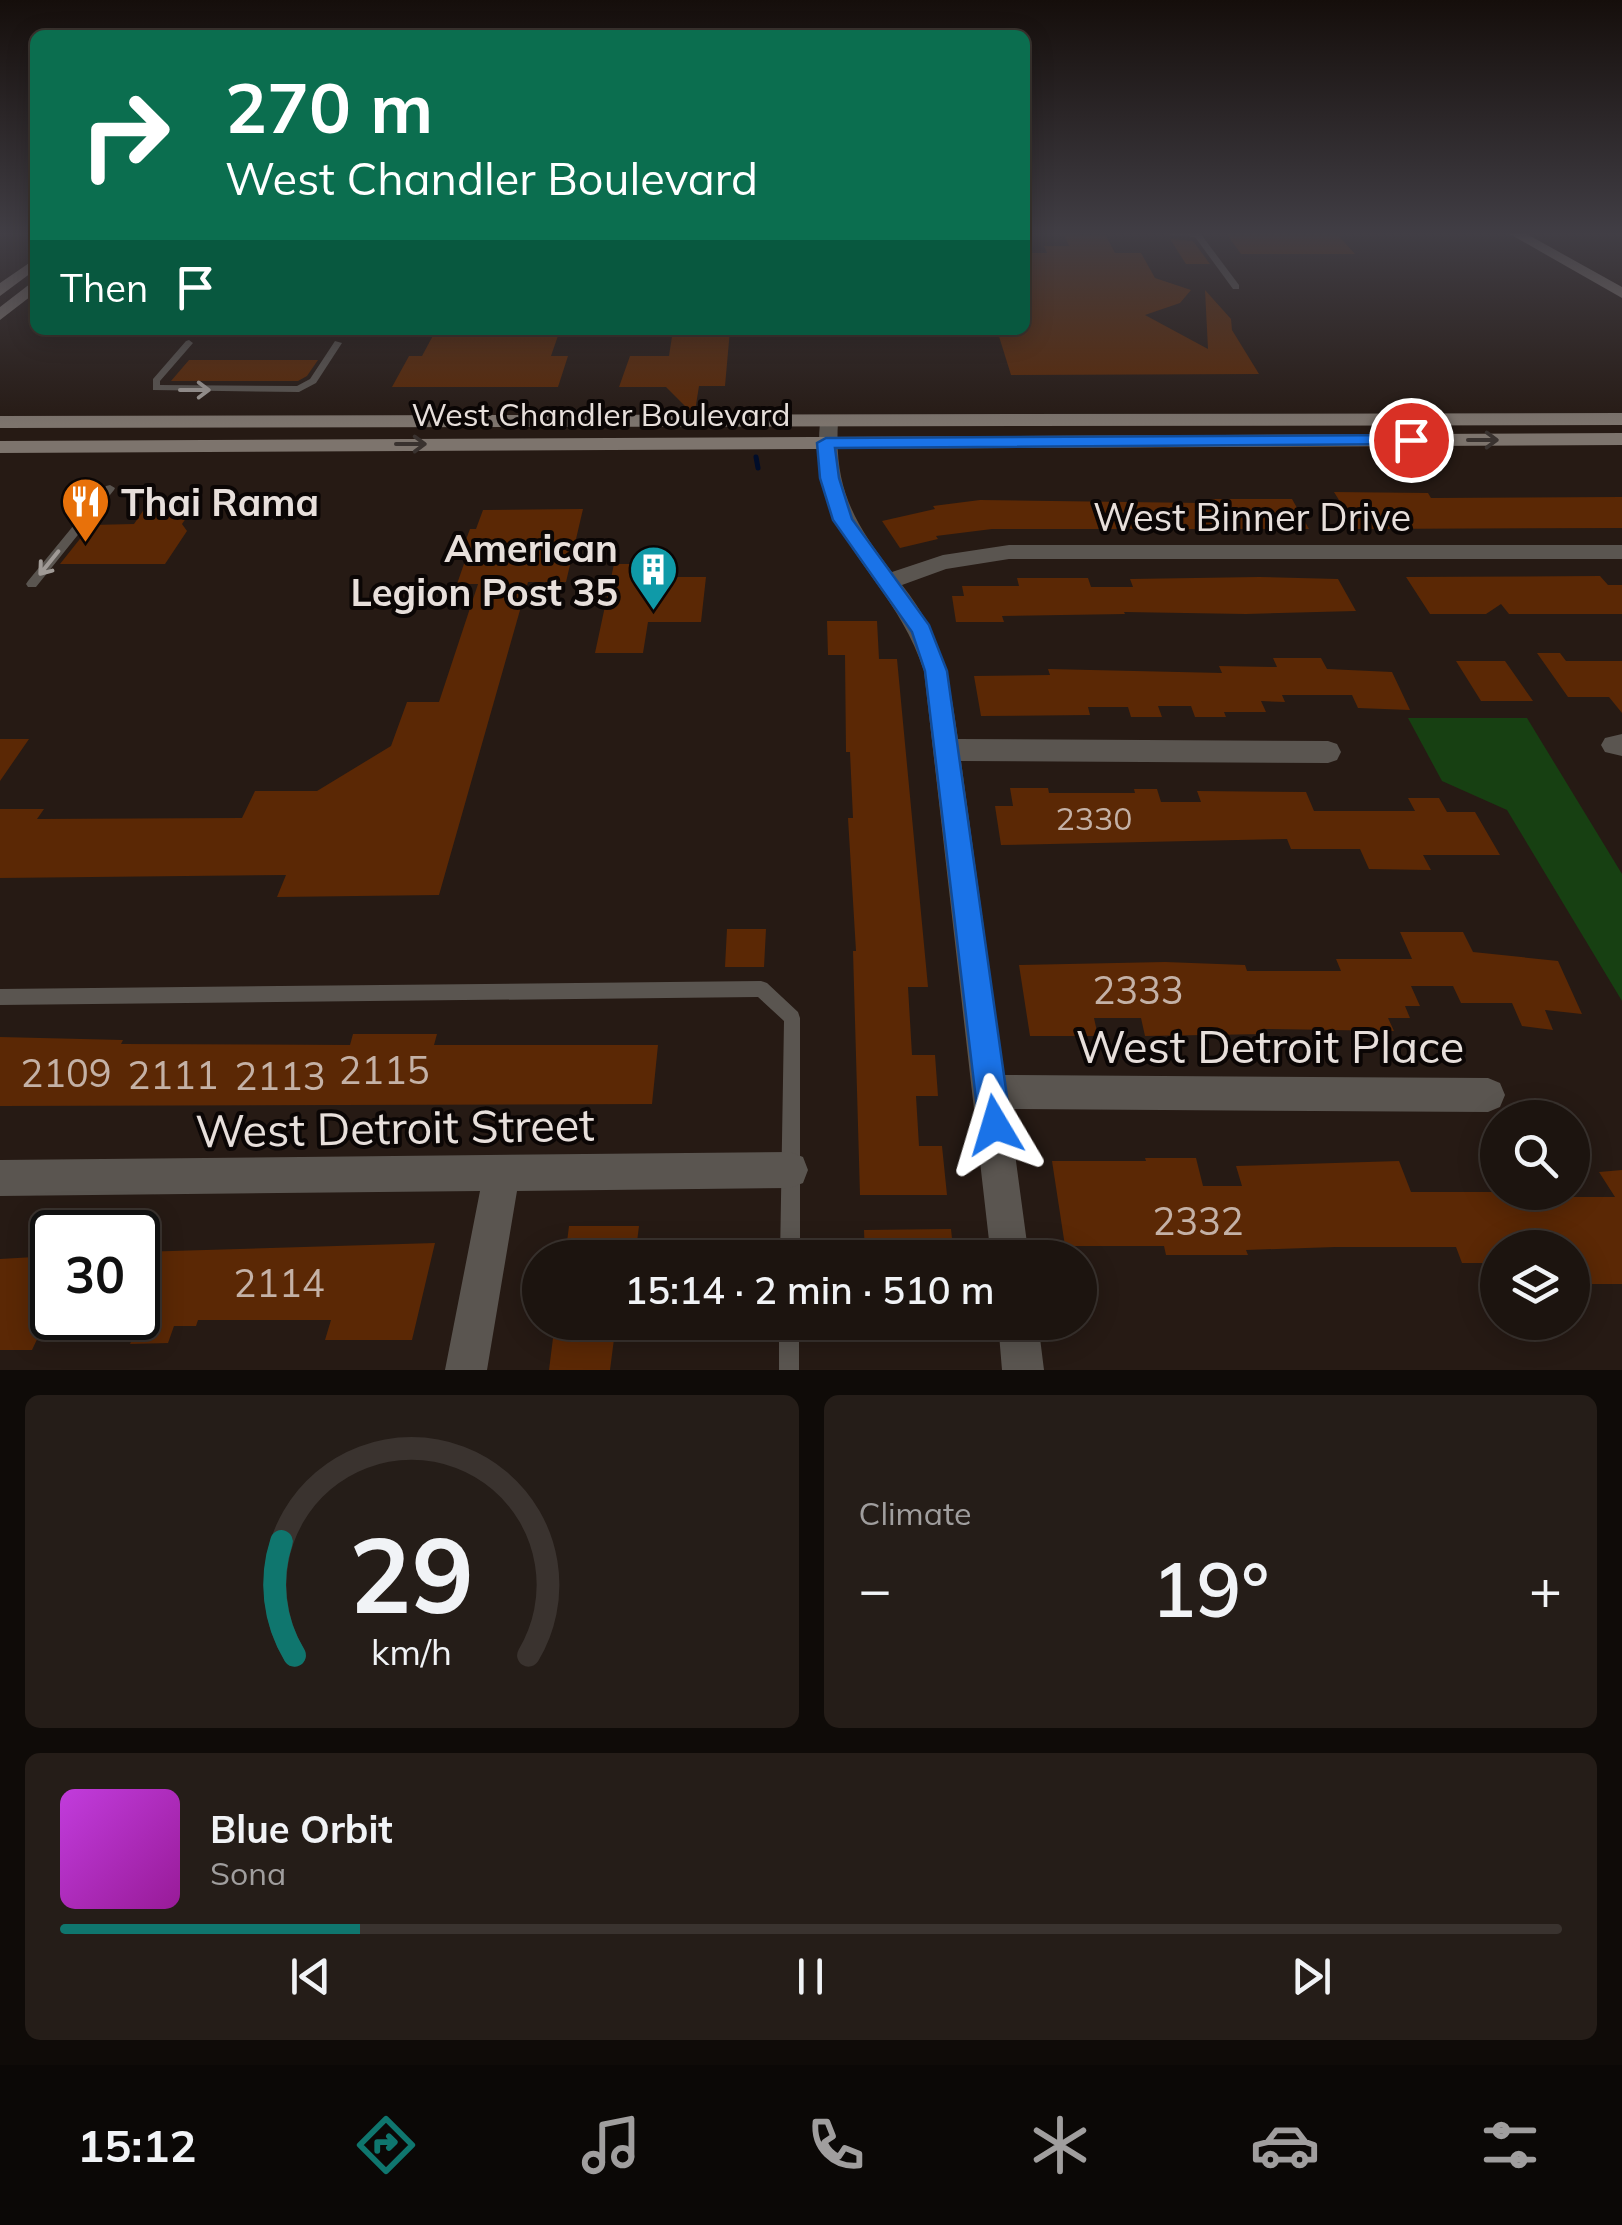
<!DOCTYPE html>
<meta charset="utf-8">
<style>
:root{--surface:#1c140f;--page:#251d18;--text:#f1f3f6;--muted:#a09e9e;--line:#3a332f;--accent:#0f766e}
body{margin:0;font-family:Mulish,sans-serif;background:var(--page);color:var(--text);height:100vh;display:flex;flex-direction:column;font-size:38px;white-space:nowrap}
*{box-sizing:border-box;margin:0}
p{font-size:32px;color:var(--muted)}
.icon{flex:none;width:55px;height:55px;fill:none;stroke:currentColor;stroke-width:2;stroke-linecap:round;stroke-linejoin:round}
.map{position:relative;height:1370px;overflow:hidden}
.details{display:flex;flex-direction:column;gap:25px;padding:25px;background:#0f0b08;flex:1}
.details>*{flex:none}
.top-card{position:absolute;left:30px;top:30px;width:1000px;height:305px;border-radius:15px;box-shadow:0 5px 25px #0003,0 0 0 2px var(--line);background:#0b6e4f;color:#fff;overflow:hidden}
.fabs{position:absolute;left:1480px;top:1100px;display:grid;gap:20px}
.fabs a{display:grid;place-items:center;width:110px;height:110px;border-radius:50%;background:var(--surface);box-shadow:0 5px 25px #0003,0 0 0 2px var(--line);font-size:50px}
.speed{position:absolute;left:30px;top:1210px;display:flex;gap:20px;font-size:50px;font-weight:700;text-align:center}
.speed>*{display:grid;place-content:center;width:130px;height:130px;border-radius:50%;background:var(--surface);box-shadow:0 5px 25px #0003,0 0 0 2px var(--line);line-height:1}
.speed .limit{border:5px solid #111;border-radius:15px;background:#fff;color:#111}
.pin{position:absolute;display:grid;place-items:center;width:85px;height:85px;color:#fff;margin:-42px;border:5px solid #fff;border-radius:50%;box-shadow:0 2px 10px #0007}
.me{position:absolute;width:110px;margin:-55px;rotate:353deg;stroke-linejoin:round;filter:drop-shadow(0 0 8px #0008)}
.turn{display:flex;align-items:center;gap:35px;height:210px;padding:0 30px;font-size:45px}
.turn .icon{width:130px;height:130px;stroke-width:2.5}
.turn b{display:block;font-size:70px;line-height:85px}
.then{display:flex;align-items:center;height:95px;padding:0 30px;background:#0003;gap:20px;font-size:38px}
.big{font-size:75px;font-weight:600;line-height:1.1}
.details .widget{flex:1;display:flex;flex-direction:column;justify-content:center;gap:15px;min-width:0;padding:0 35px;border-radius:15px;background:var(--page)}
.details .dial{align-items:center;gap:0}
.dial svg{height:260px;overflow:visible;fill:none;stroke:var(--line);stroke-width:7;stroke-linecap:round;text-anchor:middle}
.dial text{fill:var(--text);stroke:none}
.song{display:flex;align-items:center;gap:30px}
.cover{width:120px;height:120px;border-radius:15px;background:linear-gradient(135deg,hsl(290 70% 55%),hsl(300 70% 35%))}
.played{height:10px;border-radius:5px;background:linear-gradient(90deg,var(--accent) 20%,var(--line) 20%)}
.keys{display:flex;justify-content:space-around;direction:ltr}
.heat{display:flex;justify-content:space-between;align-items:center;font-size:55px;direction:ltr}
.details .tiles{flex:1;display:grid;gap:25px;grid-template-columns:1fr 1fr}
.widget:last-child{grid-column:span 2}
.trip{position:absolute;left:522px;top:1240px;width:575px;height:100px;border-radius:50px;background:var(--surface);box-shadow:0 5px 25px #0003,0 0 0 2px var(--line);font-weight:600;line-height:100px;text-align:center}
.dock{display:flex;height:160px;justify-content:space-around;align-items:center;background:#0b0806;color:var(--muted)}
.dock .icon{width:70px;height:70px}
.dock .on{color:var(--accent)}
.dock b{font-size:45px;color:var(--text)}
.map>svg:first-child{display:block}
.green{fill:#174012}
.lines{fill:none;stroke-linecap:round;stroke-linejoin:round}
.stream{stroke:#000d2a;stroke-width:5}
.building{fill:#5b2805}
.lane{fill:#5a5550;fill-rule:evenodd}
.street{fill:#5a5550;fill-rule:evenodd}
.secondary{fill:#7d746d;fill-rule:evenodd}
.oneway{stroke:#a09a96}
.oneway2{stroke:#39322f}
.route{fill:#1a73e8;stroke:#114b97;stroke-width:2.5}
.labels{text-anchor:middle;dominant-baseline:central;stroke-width:8;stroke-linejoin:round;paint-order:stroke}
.far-street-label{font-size:32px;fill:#e7dfdb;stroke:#0b0605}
.number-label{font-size:32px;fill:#c4b1a6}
.poi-label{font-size:38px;font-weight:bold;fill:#e7dfdb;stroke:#0b0605;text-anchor:start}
.street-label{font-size:38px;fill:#e7dfdb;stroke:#0b0605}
.near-number-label{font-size:38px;fill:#c4b1a6}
.near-street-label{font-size:45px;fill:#e7dfdb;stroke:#0b0605}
</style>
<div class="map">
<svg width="1622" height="1370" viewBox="0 0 1622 1370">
<rect width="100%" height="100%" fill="#261a14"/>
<path class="green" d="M1408 718H1527L1622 874V1001L1507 810 1442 781Z"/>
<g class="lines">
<path class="stream" d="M756 457 758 468"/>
</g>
<path class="building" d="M1226 233H1336L1355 254H1241Z
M1064 234 1106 236 1115 253H1141L1155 278 1191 290 1180 303 1145 315 1208 349 1205 290 1231 319 1232 330 1259 374 1011 375 997 330H1025V253H1047L1044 246H1069Z
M1170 239 1193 241 1210 264H1186Z
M436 330H560L551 356H568L558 387H392L409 356H422Z
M673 330H730L725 386H699L695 411H690L666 387H619L630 356H669Z
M189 360H318L307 376 298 381H171Z
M1334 492 1428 493 1431 498 1622 497V528L1357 529Z
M1200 499H1292L1309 529H992L936 536 938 539 900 548 882 521 935 509 933 506 980 500 1202 503Z
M145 508H193L182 524 187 531 165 564H60L91 525 134 524Z
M583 509 566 582H528L439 895 277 897 286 875 0 878V809H44L37 819 242 818 255 791H317L391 746 407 702H439L478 584H457L466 558H459L470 529H476L483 510Z
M614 564H658L656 577H706L701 622H648L643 653H595Z
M1600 576 1608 585H1622V614H1509L1501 604 1486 614H1430L1406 577Z
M1259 577 1338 579 1356 611 1246 614 1124 612 1125 614 1002 616 1004 622H956L952 596H964L962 586H1019L1017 578H1088L1091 587H1133L1130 579Z
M827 621H877L879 659H897L928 987H908L912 1055H935L938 1096H916L919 1146H942L947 1195H860L853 951H856L848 818H853L850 752H846L845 655H828Z
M1537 653H1560L1566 661H1622V713L1609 697H1568Z
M1273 658H1321L1327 669 1392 672 1410 710 1358 708 1352 695H1282L1285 702 1261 701 1266 712H1224L1226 717H1195L1191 706H1158L1162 717H1131L1128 707H1088L1090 715 981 716 974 676 1050 675 1048 669 1222 673 1219 666 1277 667Z
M1456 661H1505L1533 701H1481Z
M0 739H29L0 781Z
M1010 788H1048L1049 793H1135L1134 789H1157L1161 802H1201L1197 791 1306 792 1314 811H1415L1408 798H1439L1447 812H1475L1500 855H1423L1431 870 1369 869 1360 849H1291L1287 839 1001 845 995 806H1013Z
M727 929H766L764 967H725Z
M1400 932H1463L1473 952 1558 961 1582 1014 1545 1010 1553 1030 1522 1026 1512 1003H1461L1453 986H1411L1420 1006H1405L1410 1018H1388L1394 1031 1266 1029 1267 1034 1145 1036 1141 1018H1094L1098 1036H1030L1019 965 1165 962 1245 965 1247 971H1341L1336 959H1412Z
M353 1034H437L434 1045H658L652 1104 0 1106V1037L123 1040 121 1044 350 1045Z
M1145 1158H1196L1203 1186H1242L1236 1166 1399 1161 1411 1192H1507L1509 1197H1615L1599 1172 1622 1170V1284H1572V1248H1498V1263H1462L1456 1247H1335L1246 1250 1248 1255H1166L1164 1246H1065L1052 1161H1146Z
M569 1226H639L635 1258H565Z
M951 1229 954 1258H865L864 1230Z
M435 1243 412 1340H325L331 1320H198L196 1326H174L168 1343 130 1344 138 1324V1252Z
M52 1256V1332L40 1333 32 1350H0V1259Z
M555 1322H628L627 1339H614L610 1370H549Z"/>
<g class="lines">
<path class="lane" d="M1167 233H1200L1239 285V289H1233L1195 237 1171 235Z
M189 340 193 343 160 381V385L297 386 310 379 335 341 342 343 316 383 299 392 153 390V379L186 341Z
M110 485 115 488 114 490 36 587H28L26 584 28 581 106 486Z
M761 981 767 983 798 1012 800 1018V1258H780L784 1021 758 997 0 1005V989Z
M779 1322H799V1370H779Z"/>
<path class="street" d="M829 416 838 422C834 488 853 521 892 572L943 555 1009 545H1622V559H1009L946 569 902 585C943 637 949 676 958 739L1328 741 1337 744 1341 752 1337 760 1328 763 961 761 1004 1075 1488 1078 1500 1083 1505 1095 1500 1107 1488 1112 1009 1109 1029 1258H991L924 671C891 570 809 541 820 422Z
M1622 734V756L1605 752 1601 745 1605 738Z
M790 1152 803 1157 808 1170 803 1183 790 1188 517 1191 487 1370H445L480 1191 0 1196V1160Z
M998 1322H1038L1044 1370H1002Z"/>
<path class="secondary" d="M1508 233H1525L1622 287V298Z
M35 259V270L0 296V283Z
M35 280V293L0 320V307Z
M1622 413V425L0 428V416Z
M1622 433V445L0 453V441Z"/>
</g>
<defs><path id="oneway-shaft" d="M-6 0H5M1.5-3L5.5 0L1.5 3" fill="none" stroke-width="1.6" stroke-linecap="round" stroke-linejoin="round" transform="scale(2.5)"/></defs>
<g class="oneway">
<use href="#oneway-shaft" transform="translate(195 390)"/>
<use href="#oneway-shaft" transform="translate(49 563) rotate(129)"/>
</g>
<g class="oneway2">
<use href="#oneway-shaft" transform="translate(1483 440)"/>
<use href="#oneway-shaft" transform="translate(411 444)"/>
</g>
<linearGradient id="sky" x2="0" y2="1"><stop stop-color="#150e0b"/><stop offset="0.55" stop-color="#413e45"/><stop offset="1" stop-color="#413e45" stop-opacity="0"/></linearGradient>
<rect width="1622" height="425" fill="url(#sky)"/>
<path class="route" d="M1411 435 1417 437V444L835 448 839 478 852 519 929 625 947 671 1011 1125 1006 1136 995 1141 983 1136 979 1125 925 671 912 632 833 520 820 478 817 443 826 438Z"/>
<defs>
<symbol id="restaurant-pin" viewBox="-11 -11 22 30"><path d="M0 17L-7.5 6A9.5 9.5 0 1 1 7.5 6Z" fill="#e8710a" stroke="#0b0605"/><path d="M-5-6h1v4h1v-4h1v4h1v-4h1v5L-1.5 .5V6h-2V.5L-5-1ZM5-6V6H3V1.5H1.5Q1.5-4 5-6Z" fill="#fff"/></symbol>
<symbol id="building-pin" viewBox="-11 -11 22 30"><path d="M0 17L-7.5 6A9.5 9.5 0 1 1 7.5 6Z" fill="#0f9aa8" stroke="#0b0605"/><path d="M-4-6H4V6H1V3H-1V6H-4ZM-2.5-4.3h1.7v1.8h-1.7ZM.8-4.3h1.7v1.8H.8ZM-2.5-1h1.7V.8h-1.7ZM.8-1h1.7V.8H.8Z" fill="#fff"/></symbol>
</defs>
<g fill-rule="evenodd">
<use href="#restaurant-pin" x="58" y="474" width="55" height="75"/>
<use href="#building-pin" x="626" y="542" width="55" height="75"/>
</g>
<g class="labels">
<g class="far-street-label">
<text x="601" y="414">West Chandler Boulevard</text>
</g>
<g class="number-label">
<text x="1094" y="818">2330</text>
</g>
<g class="poi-label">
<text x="121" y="502">Thai Rama</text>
<text x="618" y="548" text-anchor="end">American<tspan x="618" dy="44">Legion Post 35</tspan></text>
</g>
<g class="street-label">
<text x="1252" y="517">West Binner Drive</text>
</g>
<g class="near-number-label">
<text x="1138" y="990">2333</text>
<text x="384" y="1070">2115</text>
<text x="66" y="1073">2109</text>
<text x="173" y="1075">2111</text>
<text x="280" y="1076">2113</text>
<text x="1198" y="1221">2332</text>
<text x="279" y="1283">2114</text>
</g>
<g class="near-street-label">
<text x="1270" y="1046">West Detroit Place</text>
<text transform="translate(395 1127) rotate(-1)">West Detroit Street</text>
</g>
</g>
</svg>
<div class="fabs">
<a><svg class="icon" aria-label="search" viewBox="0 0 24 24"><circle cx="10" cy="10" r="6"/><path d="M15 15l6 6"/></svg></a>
<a><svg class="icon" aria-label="layers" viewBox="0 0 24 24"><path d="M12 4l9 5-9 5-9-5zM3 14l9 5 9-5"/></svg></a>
</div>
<div class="speed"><div class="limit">30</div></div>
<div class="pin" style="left:1411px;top:440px;background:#d93025"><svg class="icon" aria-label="arrive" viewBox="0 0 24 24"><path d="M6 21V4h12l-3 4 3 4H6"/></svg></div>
<svg class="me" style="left:995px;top:1125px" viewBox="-20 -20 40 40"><path d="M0-17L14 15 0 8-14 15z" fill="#1a73e8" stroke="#fff" stroke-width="4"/></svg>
<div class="trip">15:14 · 2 min · 510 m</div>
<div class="top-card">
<div class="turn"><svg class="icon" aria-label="right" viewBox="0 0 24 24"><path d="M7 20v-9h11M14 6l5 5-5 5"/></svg><div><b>270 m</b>West Chandler Boulevard</div></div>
<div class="then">Then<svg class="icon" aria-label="arrive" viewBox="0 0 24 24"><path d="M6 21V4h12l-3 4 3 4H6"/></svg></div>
</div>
</div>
<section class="details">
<div class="tiles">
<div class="widget dial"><svg viewBox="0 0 100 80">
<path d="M14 69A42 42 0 1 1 86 69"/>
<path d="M14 69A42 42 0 0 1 10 34" stroke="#0f766e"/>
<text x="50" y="56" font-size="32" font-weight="700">29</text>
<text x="50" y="72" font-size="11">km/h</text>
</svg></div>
<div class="widget"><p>Climate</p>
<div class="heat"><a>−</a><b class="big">19°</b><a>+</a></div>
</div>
<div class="widget">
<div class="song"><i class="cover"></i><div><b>Blue Orbit</b><p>Sona</p></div></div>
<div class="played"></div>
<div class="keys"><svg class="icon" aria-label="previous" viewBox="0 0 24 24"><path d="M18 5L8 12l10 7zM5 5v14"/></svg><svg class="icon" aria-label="pause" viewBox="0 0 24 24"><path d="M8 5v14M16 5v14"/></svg><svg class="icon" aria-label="next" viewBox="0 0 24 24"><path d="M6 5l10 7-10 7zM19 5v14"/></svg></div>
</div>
</div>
</section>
<nav class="dock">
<b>15:12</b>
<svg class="icon on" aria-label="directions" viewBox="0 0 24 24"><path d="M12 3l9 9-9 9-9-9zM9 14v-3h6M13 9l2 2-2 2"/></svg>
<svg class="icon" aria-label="music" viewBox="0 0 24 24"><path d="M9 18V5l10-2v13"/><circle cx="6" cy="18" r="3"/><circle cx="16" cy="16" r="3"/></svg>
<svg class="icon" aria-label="phone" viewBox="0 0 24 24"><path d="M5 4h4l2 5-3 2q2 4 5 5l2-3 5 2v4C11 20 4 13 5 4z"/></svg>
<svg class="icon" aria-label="climate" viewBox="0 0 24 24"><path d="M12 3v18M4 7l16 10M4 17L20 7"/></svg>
<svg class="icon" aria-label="car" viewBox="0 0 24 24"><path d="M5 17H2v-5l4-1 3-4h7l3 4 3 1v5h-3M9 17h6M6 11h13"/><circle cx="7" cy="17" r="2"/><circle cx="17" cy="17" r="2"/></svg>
<svg class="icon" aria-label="filters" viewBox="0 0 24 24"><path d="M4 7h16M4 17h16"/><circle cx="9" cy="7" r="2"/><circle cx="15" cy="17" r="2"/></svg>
</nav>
